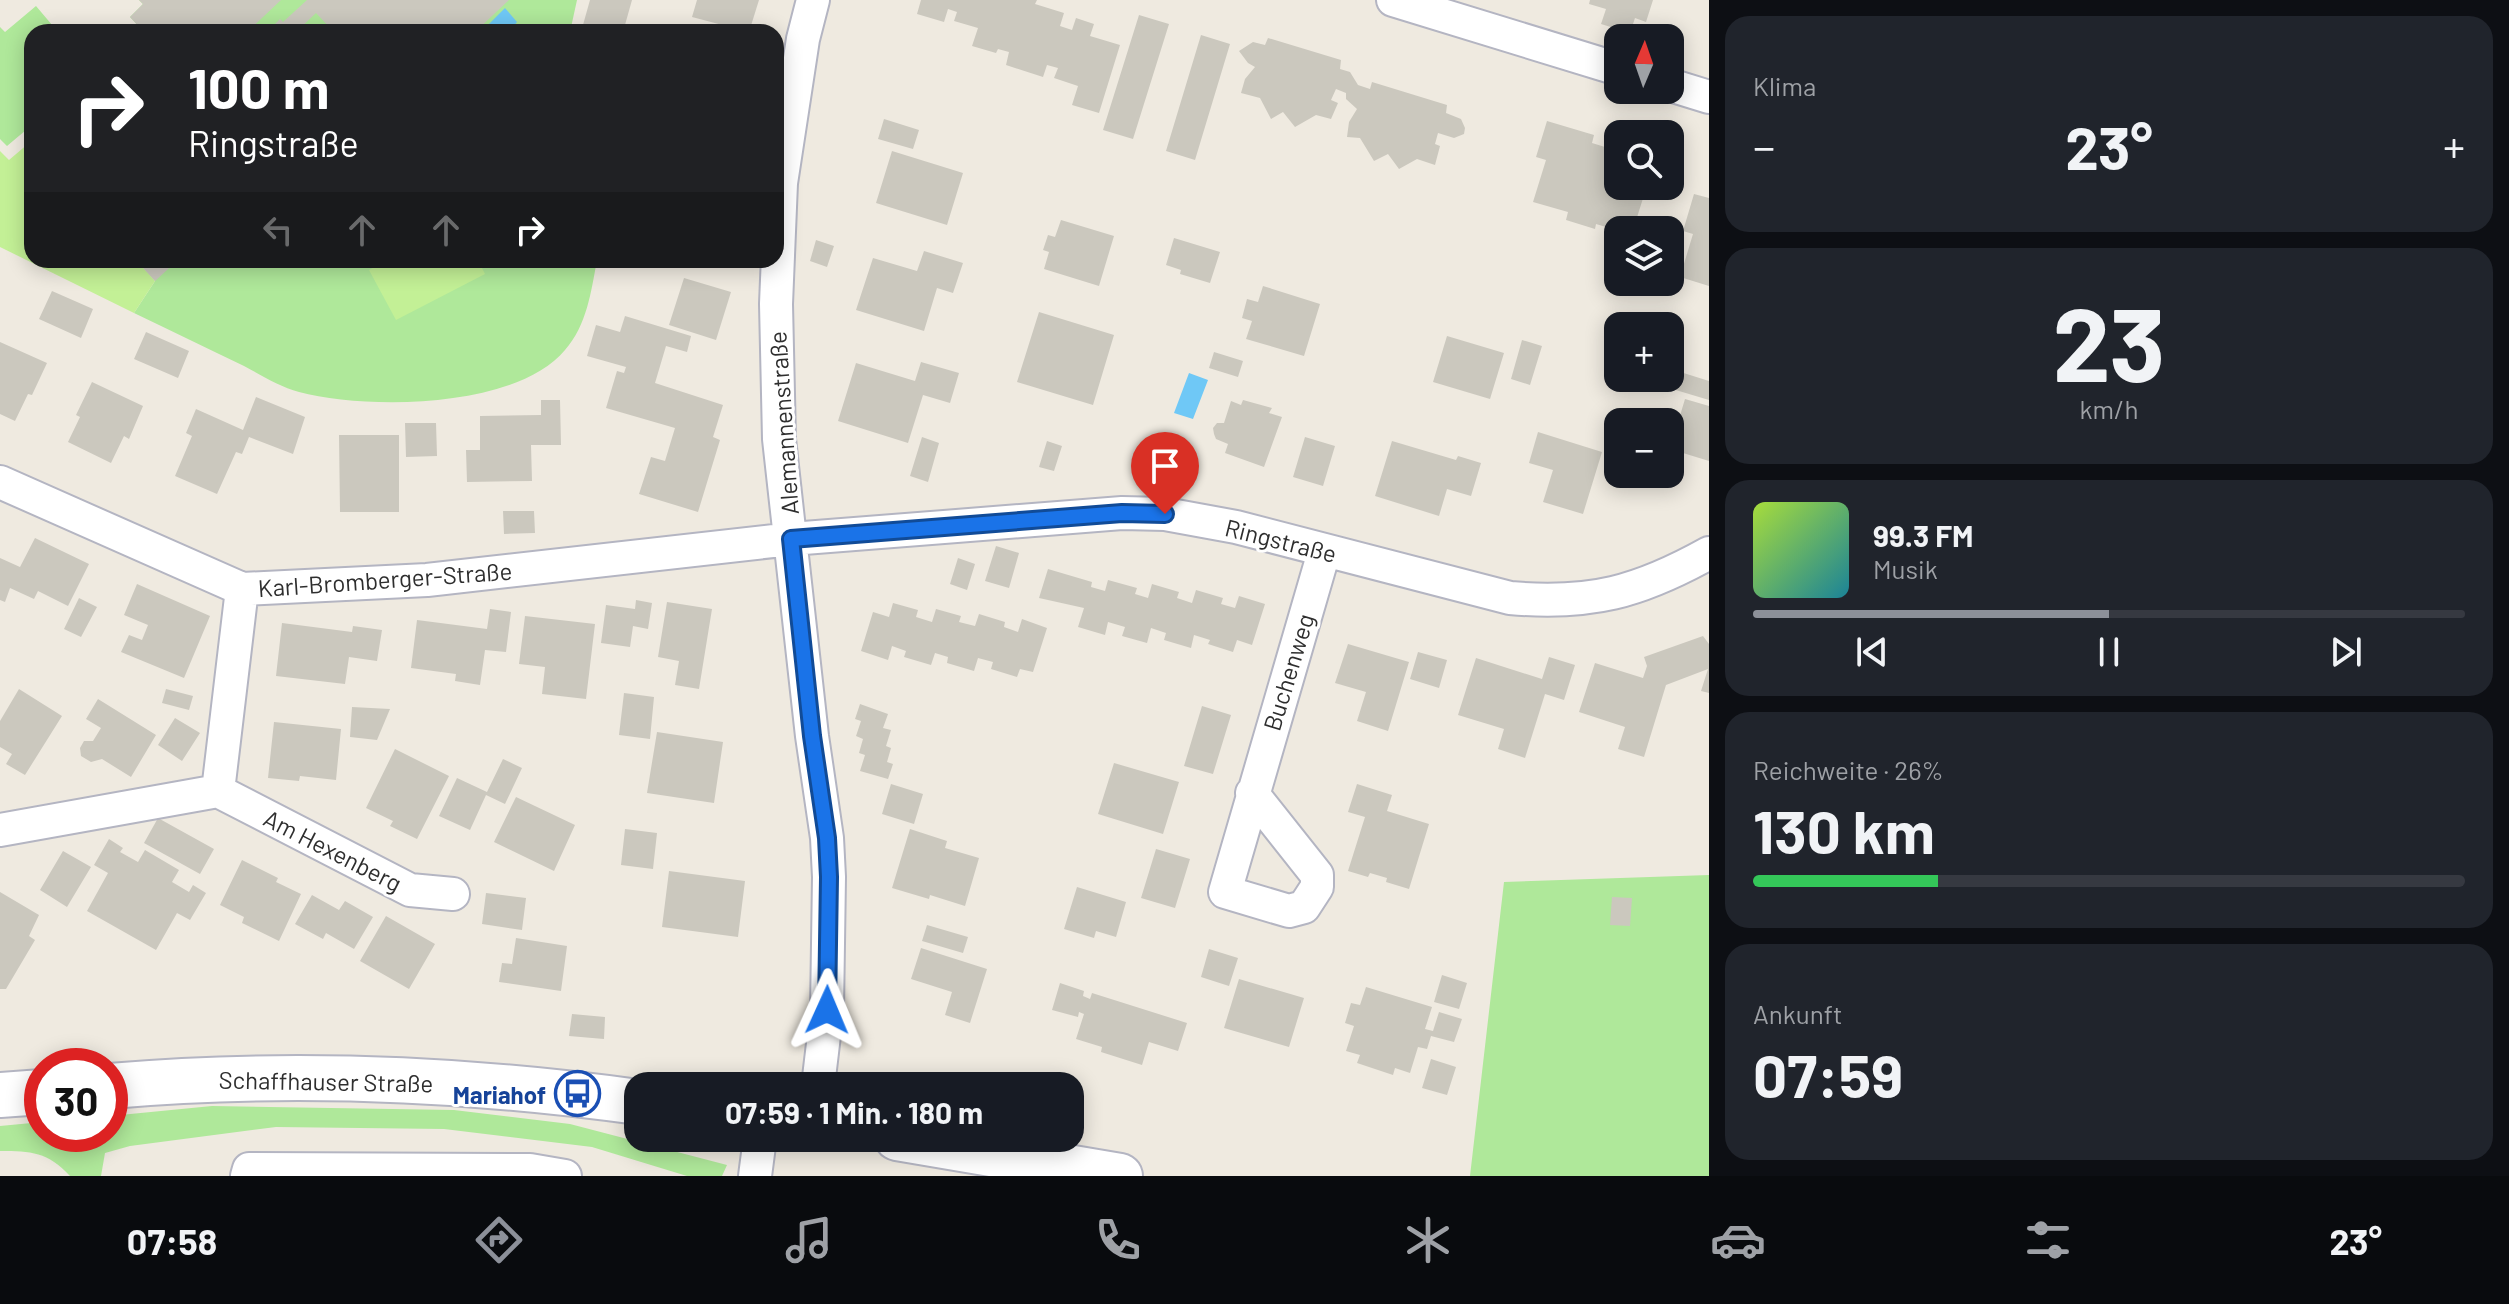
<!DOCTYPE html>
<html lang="de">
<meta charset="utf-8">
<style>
:root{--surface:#171b24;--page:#20242c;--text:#f1f3f6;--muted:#9ea1a6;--line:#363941;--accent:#8c9099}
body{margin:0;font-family:Barlow,sans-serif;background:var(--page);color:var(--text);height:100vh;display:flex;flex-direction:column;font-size:30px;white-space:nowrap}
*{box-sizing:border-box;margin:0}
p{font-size:26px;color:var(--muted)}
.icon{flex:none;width:44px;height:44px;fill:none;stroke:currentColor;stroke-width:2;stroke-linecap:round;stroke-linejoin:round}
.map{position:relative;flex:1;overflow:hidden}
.drawer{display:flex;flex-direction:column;gap:16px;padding:16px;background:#0d0f14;width:800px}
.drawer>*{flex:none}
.hud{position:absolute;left:24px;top:24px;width:760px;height:244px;border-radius:24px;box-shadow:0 4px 20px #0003;background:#202124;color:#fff;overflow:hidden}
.needle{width:52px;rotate:2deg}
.fabs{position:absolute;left:1604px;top:24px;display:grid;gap:16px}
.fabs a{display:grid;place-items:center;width:80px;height:80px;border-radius:16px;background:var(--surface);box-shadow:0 4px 20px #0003;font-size:40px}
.speed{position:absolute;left:24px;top:1048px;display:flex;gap:16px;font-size:40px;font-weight:700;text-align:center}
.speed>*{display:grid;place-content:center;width:104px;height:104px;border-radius:50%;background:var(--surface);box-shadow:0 4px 20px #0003;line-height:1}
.speed .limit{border:12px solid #d22;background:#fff;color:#111}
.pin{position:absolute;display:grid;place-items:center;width:68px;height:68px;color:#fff;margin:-82px -34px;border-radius:50% 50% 50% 0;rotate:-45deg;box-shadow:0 0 8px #0007}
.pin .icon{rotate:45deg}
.me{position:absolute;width:88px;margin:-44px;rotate:1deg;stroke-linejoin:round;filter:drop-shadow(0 0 6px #0008)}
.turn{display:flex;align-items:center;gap:28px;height:168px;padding:0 32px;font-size:36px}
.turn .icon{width:104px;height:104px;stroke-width:2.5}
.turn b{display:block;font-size:56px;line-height:68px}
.lanes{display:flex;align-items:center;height:76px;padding:0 32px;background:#0003;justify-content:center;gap:40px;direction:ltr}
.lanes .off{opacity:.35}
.big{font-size:60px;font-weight:700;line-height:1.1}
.drawer .card{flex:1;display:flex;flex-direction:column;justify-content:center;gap:12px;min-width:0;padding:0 28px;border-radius:24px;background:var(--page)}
.drawer .dial{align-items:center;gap:0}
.dial b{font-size:104px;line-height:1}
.song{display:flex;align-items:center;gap:24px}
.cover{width:96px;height:96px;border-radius:12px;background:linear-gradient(135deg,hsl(80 70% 55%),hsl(190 70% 35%))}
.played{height:8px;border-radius:4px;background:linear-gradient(90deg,var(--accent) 50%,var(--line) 50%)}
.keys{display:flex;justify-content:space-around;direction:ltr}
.heat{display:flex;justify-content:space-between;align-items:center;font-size:44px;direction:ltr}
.charge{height:12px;border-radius:6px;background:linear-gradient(90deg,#34c759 26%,var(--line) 0)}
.trip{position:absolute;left:624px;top:1072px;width:460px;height:80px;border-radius:24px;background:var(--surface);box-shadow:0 4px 20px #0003;font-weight:700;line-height:80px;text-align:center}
.dock{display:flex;height:128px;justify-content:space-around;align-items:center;background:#090b0e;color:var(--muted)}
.dock .icon{width:56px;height:56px}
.dock .active{color:var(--accent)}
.dock b{font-size:36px;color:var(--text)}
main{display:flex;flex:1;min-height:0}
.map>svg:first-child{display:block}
.green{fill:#afe89a}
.pitch{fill:#c3f096}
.water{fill:#6fc8f6}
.building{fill:#cbc8be}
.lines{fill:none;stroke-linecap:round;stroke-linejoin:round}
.minor-casing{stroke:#b4b5c2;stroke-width:36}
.secondary-casing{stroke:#b4b5c2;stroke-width:48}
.minor{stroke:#fff;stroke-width:32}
.secondary{stroke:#fff;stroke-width:44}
.route-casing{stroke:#114b97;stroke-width:20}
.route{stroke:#1a73e8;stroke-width:14}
.labels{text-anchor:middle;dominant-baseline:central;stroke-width:6;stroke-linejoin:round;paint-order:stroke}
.street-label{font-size:24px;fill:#2e2e2e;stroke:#fff}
.transit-label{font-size:24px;font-weight:bold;fill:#164399;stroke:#fff;text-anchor:end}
</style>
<main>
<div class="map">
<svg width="1709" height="1176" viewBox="0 0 1709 1176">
<rect width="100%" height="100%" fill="#efeae0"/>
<path class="green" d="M139 0H577L570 32H144L130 17 143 4Z
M36 6 58 32H32V125L7 146 0 139V27L5 32Z
M136 260H597C591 292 587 325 565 350 516 409 367 410 299 392 280 387 261 375 244 366 207 348 171 331 134 313L155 281Z
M1709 875V1176H1470L1504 882Z
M212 1106 454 1110 570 1124 727 1165 722 1176H687L592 1147 444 1129 276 1127 130 1146 105 1153 101 1176H70C48 1152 31 1151 0 1151V1126L42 1122V1134H110V1116Z"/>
<path class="pitch" d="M29 143 32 146V260H136L155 281 134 313 0 247V151L9 160Z
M387 260H478L485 274 396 320 369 270Z"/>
<path class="water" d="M505 8 517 22 509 32H481Z
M1189 373 1208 380 1193 419 1174 413Z"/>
<path class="building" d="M139 0H281L247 32H144L130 17 143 4Z
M307 0H509L475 32H334L316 13 296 32H267L280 19 283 22Z
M590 0H632L623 32H581Z
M697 0H759L749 32 692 17Z
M921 0H1037L1035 4 1064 13 1060 26 1072 30 1076 18 1094 24 1090 36 1120 45 1099 113 1072 105 1078 86 1054 78 1058 68 1047 65 1043 77 1006 65 1009 52 998 49 996 53 972 46 978 28 954 21 957 12 948 9 944 22 917 14Z
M1590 0H1653L1646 22 1635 18 1630 33 1601 24 1606 9 1589 4Z
M1139 15 1169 24 1133 139 1103 130Z
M1201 35 1230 44 1195 160 1166 151Z
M1268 38 1341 60 1340 69 1350 72 1358 85 1370 89 1372 82 1447 105 1446 113 1461 119 1465 128 1464 134 1454 138 1438 133 1435 144 1440 146 1435 165 1417 159 1399 169 1388 154 1374 161 1360 138 1347 137 1349 122 1357 109 1346 99V93L1336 89 1331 100 1338 103 1331 119 1316 115 1295 127 1283 112 1271 119 1260 98 1241 93 1245 79 1255 67 1248 63 1239 51 1253 42 1265 45Z
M884 119 919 130 913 149 878 139Z
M1547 121 1594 135 1592 143 1618 151V186H1659L1656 196 1645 192 1633 230H1616L1596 224 1595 229 1566 220 1568 212 1533 202 1546 160 1536 157Z
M892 151 963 173 947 225 876 203Z
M1694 194 1709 198V286L1680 277 1693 234 1683 231Z
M1061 220 1114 236 1099 286 1044 269 1049 252 1043 250 1048 235 1055 237Z
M1174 238 1220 252 1210 283 1180 274 1181 270 1166 265Z
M816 240 834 246 827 267 810 261Z
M924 251 963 263 953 293 937 288 924 331 856 310 873 258 917 271Z
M136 260H178L155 281Z
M684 278 731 292 716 340 669 325Z
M1263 286 1320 304 1304 356 1246 339 1252 321 1242 318 1247 299 1258 302Z
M52 291 93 309 81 338 39 319Z
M1039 312 1114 335 1093 405 1017 382Z
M625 316 691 336 687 352 666 346 655 383 723 405 713 437 720 440 698 512 639 494 651 457 665 461 675 428 606 408 617 371 624 373 626 367 587 356 596 325 620 332Z
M146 332 189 351 178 378 134 359Z
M1447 336 1504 353 1490 399 1433 382Z
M1522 340 1542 346 1530 385 1511 379Z
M0 342 47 363 32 395 28 394 15 421 0 414Z
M1214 352 1243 361 1238 377 1209 368Z
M921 362 959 373 950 403 923 395 908 443 838 421 856 363 915 381Z
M1674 370 1709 381V400L1669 388Z
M92 382 143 406 129 439 124 436 111 463 68 442 80 417 76 415Z
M256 397 305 417 293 454 249 437 242 454 236 452 217 494 175 476 192 436 186 433 196 409 243 430Z
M1685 399 1709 406V461L1670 449Z
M541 400H560L561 445H531L532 481 467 482 466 450H480V416L541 415Z
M1243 400 1272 408 1269 413 1282 417 1264 467 1225 453 1228 444 1216 439 1214 434 1213 428 1217 423H1224L1231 401 1241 405Z
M405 423H436L437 456 406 457Z
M1618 425V460L1608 456Z
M1538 432 1602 452 1583 514 1543 502 1553 470 1529 463Z
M339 435H399V512H340Z
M922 437 939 443 928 482 910 476Z
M1305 437 1335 446 1323 486 1293 477Z
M1047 441 1062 446 1054 471 1039 467Z
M1392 441 1456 460 1458 456 1481 463 1471 496 1447 489 1439 516 1375 496Z
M503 511H534L535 533 504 534Z
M35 538 89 564 68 606 38 591 34 599 10 588 5 602 0 600V558L20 567Z
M996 546 1019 553 1009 588 985 581Z
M958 558 975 564 967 590 950 584Z
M1048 569 1092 582 1091 587 1105 591 1108 580 1137 588 1135 594 1148 598 1152 584 1179 592 1177 598 1192 603 1196 590 1223 598 1221 604 1235 608 1239 596 1265 604 1252 645 1237 640 1233 652 1208 644 1210 640 1194 635 1191 648 1164 640 1166 633 1151 628 1147 643 1122 636 1125 627 1108 622 1105 635 1078 627 1084 608 1039 598Z
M137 584 210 616 184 678 121 652 129 635 142 640 148 625 124 615Z
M79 598 97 607 81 637 64 629Z
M636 600 652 603 648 629 633 626 630 647 601 643 606 605 635 609Z
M667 602 712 609 699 689 675 685 679 661 658 657Z
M893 603 918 610 916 617 932 622 936 609 961 616 959 622 975 626 979 614 1005 622 1004 627 1018 632 1022 619 1047 628 1033 672 1020 669 1017 677 991 669 993 662 978 658 974 671 947 663 948 657 935 653 931 665 904 657 906 651 892 646 888 660 861 651 873 612 889 617Z
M490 609 511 612 506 652 485 650 480 685 455 681 456 674 411 668 417 620 487 629Z
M525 616 595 624 586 699 542 694 545 667 519 664Z
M282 623 352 632 353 626 382 630 377 661 349 657 345 684 276 676Z
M1703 636 1709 644V693L1701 691 1708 669 1666 685 1644 757 1618 749 1625 727 1579 712 1595 663 1643 678 1647 666 1644 657Z
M1348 644 1409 662 1388 731 1357 721 1366 692 1335 683Z
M1418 652 1447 660 1439 688 1410 679Z
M1549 657 1575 665 1564 700 1545 694 1525 758 1498 749 1504 729 1458 715 1476 658 1542 679Z
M19 689 62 716 25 775 6 764 12 754 0 747V721Z
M166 689 193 696 189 710 162 703Z
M624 693 654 697 650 739 619 735Z
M98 699 156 735 131 777 102 759 91 762 81 756 80 748 84 741H93L101 728 86 719Z
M860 704 888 714 883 728 891 730 886 746 891 748 887 762 893 764 888 779 860 771 865 755 859 753 863 739 856 736 861 721 855 719Z
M1202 706 1231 715 1213 774 1184 766Z
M352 707 390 709 377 740 350 737Z
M175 718 200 733 182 761 158 745Z
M274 722 341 729 336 780 300 776 299 781 268 778Z
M657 732 723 742 714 803 647 793Z
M395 749 449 776 417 839 390 826 393 821 366 808Z
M503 759 522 768 505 804 486 795 470 830 439 816 457 778 487 792Z
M1114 763 1179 782 1163 834 1098 814Z
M891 784 923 794 914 824 882 814Z
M1357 784 1392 795 1387 811 1429 824 1409 889 1386 882 1387 878 1370 873 1368 877 1348 871 1365 817 1348 812Z
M516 797 575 825 554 871 494 842Z
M158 818 214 849 200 874 144 843Z
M625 829 657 833 653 869 621 865Z
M910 829 947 841 945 848 979 858 965 906 930 895 929 899 892 888Z
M109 839 123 848 120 852 138 862 145 850 179 870 172 882 189 892 193 885 206 893 190 920 177 913 156 950 87 911 108 873 94 865Z
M1156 849 1190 859 1175 908 1141 898Z
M63 851 91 867 67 907 40 890Z
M242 860 278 878 276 882 301 894 279 941 242 923 244 917 220 905Z
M669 871 745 881 738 937 662 927Z
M1077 887 1126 902 1116 937 1096 931 1094 938 1064 929Z
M0 892 39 915 29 936 35 940 6 989H0Z
M486 893 526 898 522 930 482 924Z
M312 895 339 910 345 901 373 917 354 949 326 933 323 939 295 924Z
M1612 897 1632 898 1630 926 1610 925Z
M386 916 435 944 409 989 360 961Z
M927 925 968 937 963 953 922 941Z
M516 938 567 946 561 991 499 982 502 963 512 964Z
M921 948 987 969 970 1023 945 1015 952 992 911 979Z
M1209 949 1238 958 1229 986 1201 977Z
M1442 975 1467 983 1459 1009 1434 1002Z
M1239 979 1304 998 1289 1047 1224 1028Z
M1060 983 1084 991 1083 996 1090 999 1092 993 1187 1023 1178 1051 1149 1042 1142 1065 1101 1052 1102 1047 1076 1039 1084 1014 1079 1012 1078 1017 1052 1010Z
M1366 987 1432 1007 1425 1029 1433 1031 1439 1012 1462 1019 1454 1042 1431 1036 1427 1049 1418 1047 1410 1073 1395 1068 1393 1075 1357 1063 1360 1055 1346 1051 1354 1026 1345 1023 1351 1003 1360 1005Z
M572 1014 605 1017 604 1039 569 1036Z
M1431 1059 1456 1067 1447 1095 1422 1088Z"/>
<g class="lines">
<defs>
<path id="minor" d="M813 0 803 39 781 183 776 304 779 439 812 736 827 838 829 877 827 1010 818 1086
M1393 0 1618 69
M1670 85 1709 97
M0 482 242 589 427 580 791 539 1122 513 1165 514 1236 527 1510 598C1591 605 1639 592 1709 553
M218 791 410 890 453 894
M1252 793 1317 875V887L1304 907 1289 911 1225 892 1324 552
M0 830 218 791 242 589
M247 1176 249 1169 530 1170 565 1176
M755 1176 760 1138"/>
<path id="secondary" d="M110 1086C286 1071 463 1078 638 1102
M0 1095 42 1092
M897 1138 1120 1176"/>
</defs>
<use href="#minor" class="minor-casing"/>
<use href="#secondary" class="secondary-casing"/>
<use href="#minor" class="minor"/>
<use href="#secondary" class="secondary"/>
</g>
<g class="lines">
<defs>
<path id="route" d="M827 1010 829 877 827 838 812 736 791 539 1122 513 1165 514"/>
</defs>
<use href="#route" class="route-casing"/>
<use href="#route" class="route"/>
</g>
<defs>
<symbol id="bus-ring" viewBox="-11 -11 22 22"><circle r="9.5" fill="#fff" stroke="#1a4fb4" stroke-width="1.5"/><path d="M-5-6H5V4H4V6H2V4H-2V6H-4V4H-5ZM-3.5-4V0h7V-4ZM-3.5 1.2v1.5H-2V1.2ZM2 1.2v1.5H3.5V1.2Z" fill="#1a4fb4"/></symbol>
</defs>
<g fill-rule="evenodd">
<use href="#bus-ring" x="552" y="1068" width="51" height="51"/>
</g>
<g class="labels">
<g class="street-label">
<text transform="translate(783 423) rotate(-94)">Alemannenstraße</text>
<text transform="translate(1281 540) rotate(14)">Ringstraße</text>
<text transform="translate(385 579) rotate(-4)">Karl-Bromberger-Straße</text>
<text transform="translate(1288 672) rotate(-73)">Buchenweg</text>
<text transform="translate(333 850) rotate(27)">Am Hexenberg</text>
<text transform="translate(326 1081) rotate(1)">Schaffhauser Straße</text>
</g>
<g class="transit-label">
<text x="546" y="1094">Mariahof</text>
</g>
</g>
</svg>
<div class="fabs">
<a><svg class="needle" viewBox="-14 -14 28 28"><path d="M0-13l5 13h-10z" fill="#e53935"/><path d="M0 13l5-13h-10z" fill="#9ea1a6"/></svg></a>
<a><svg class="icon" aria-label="search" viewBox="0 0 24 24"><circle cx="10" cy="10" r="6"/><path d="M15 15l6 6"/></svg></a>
<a><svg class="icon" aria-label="layers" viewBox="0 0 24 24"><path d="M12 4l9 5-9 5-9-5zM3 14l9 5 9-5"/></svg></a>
<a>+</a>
<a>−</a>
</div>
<div class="speed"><div class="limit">30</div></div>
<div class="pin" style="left:1165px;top:514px;background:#d93025"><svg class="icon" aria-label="arrive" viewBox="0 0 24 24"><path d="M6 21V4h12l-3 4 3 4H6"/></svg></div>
<svg class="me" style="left:827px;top:1010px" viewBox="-20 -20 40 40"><path d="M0-17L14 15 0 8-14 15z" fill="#1a73e8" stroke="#fff" stroke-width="4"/></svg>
<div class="trip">07:59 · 1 Min. · 180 m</div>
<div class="hud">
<div class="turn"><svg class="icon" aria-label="right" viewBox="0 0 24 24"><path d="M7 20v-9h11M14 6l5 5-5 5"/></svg><div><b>100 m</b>Ringstraße</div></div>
<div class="lanes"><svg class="icon off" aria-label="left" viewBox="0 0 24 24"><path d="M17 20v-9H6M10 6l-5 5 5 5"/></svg><svg class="icon off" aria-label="ahead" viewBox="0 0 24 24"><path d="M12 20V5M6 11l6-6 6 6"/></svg><svg class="icon off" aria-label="ahead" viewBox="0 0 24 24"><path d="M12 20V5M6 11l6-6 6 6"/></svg><svg class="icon" aria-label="right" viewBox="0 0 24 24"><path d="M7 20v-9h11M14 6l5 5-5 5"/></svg></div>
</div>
</div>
<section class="drawer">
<div class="card"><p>Klima</p>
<div class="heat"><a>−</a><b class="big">23°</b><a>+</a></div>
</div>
<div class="card dial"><b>23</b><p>km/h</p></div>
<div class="card">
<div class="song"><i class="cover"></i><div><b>99.3 FM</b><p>Musik</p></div></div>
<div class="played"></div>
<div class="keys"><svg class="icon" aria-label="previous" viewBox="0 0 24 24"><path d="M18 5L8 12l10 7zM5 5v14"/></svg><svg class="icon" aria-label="pause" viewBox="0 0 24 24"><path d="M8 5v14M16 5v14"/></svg><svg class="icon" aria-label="next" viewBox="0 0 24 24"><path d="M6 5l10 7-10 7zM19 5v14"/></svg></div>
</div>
<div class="card"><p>Reichweite · 26%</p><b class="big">130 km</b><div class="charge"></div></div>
<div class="card"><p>Ankunft</p><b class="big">07:59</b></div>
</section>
</main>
<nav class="dock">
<b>07:58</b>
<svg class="icon active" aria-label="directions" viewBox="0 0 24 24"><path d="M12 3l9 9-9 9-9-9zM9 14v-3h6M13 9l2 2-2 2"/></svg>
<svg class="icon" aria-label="music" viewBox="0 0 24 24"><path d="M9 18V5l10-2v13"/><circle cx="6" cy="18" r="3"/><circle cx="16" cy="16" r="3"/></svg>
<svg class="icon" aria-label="phone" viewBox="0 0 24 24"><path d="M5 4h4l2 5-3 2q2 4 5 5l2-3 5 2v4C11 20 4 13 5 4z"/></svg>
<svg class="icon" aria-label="climate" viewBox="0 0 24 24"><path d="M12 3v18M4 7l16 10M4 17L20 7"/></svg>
<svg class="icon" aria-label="car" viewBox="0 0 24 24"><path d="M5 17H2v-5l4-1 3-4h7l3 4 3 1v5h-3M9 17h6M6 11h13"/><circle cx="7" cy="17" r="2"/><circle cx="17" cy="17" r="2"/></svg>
<svg class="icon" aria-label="filters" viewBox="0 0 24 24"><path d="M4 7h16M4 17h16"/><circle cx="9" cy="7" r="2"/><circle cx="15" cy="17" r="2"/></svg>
<b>23°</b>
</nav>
